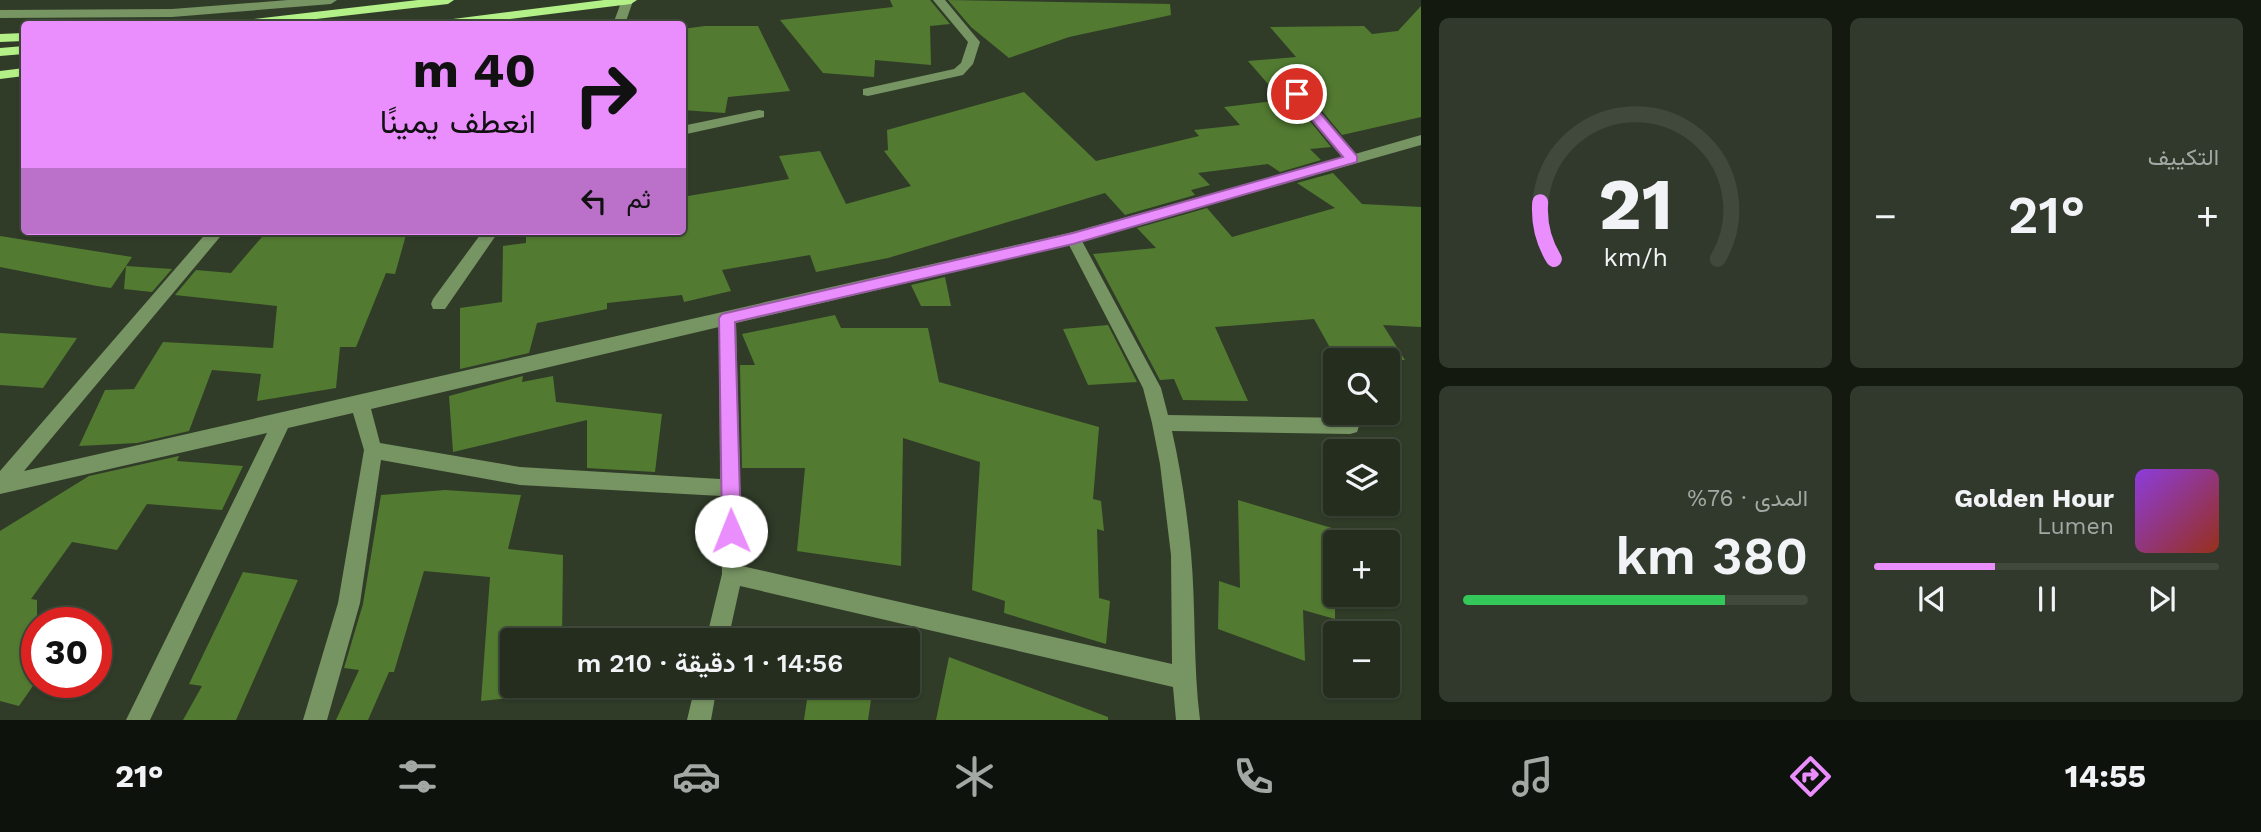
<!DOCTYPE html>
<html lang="ar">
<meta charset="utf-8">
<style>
:root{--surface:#242d1e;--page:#30392b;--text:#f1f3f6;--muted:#a3a8a4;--line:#41493c;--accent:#ea8dfd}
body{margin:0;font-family:"Work Sans",Vazirmatn,sans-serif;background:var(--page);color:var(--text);direction:rtl;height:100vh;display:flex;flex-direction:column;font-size:26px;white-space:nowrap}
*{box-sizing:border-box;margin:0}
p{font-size:23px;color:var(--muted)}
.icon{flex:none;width:38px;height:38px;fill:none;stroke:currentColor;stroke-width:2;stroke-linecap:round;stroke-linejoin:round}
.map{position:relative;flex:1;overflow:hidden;direction:ltr}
.details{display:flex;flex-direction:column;gap:18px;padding:18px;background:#141910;width:840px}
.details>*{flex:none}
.guide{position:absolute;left:21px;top:21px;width:665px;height:214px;border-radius:7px;box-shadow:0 2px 5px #0004,0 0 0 2px var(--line);direction:rtl;background:#ea8dfd;color:#111;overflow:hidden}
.buttons{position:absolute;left:1323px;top:348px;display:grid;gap:14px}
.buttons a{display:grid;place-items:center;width:77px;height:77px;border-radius:7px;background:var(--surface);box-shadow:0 2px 5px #0004,0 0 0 2px var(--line);font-size:35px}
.speed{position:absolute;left:21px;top:607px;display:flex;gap:14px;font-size:35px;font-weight:700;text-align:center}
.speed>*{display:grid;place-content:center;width:91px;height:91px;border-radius:50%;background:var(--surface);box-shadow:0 2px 5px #0004,0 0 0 2px var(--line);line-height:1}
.speed .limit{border:10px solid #d22;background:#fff;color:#111}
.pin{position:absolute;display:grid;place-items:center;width:60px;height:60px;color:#fff;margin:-30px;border:4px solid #fff;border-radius:50%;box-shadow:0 2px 7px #0007}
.me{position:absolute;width:77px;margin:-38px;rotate:359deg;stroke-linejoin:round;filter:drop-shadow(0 0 5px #0008)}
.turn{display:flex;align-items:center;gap:24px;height:147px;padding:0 35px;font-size:32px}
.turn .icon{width:91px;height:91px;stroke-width:2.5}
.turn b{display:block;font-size:49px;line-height:60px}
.then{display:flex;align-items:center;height:66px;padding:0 35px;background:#0003;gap:14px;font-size:26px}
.big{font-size:52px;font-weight:600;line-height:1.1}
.details .card{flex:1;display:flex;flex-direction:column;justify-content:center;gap:10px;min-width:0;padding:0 24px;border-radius:10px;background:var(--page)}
.details .dial{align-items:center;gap:0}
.dial svg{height:182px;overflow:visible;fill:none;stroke:var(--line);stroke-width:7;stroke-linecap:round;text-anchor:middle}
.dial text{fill:var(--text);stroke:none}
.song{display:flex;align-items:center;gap:21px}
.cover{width:84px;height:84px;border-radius:10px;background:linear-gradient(135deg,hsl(270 70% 55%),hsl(10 70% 35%))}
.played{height:7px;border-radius:4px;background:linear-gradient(90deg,var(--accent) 35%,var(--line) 35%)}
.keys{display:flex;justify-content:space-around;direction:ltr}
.heat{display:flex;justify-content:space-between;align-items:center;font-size:38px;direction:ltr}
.charge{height:10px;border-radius:5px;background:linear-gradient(90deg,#34c759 76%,var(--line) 0)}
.details .tiles{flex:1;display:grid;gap:18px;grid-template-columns:repeat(2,1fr)}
.trip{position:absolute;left:500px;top:628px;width:420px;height:70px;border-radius:7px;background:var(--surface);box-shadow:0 2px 5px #0004,0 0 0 2px var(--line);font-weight:600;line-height:70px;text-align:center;direction:rtl}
.tab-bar{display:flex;height:112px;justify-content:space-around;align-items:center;background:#0e120c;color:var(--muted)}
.tab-bar .icon{width:49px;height:49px}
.tab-bar .on{color:var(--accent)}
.tab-bar b{font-size:32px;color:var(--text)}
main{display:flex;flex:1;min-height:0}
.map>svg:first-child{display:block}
.building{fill:#527b31}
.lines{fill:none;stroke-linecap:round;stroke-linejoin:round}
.minor{fill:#779463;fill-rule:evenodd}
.major{fill:#b3f088;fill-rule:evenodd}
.route{fill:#ea8dfd;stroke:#985ca4;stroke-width:2}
</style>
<main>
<section class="details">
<div class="tiles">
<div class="card"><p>التكييف</p>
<div class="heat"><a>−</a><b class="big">21°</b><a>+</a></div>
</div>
<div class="card dial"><svg viewBox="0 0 100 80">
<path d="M14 69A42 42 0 1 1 86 69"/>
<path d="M14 69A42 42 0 0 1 8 44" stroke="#ea8dfd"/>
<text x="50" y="56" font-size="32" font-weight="700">21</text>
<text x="50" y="72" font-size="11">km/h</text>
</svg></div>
<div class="card">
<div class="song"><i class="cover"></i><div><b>Golden Hour</b><p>Lumen</p></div></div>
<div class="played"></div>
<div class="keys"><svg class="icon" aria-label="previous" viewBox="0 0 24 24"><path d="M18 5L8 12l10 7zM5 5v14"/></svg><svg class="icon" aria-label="pause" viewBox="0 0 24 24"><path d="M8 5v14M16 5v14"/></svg><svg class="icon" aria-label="next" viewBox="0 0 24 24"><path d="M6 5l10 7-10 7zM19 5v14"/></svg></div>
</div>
<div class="card"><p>المدى · 76%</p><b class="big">380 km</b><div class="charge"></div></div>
</div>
</section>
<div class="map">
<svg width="1421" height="720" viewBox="0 0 1421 720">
<rect width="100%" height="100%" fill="#303c28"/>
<path class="building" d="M890 0H930L950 24 930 26 931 65 875 60 874 77 823 73 780 20 893 7Z
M948 0 1170 4 1171 15 1069 37 1009 58 971 27Z
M1421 6V117L1342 135 1304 89 1296 88 1287 93 1331 147 1310 149 1321 160 1280 172 1268 164 1198 173 1210 185 1191 190 1195 195 1125 215 1105 193 888 258 816 272 810 255 722 270 731 291 684 302 682 295 607 303V309L537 323 529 353 460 369V308L502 302 503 246 526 243V235L563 231H682V197L789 179 779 156 820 151 846 204 911 186 884 151 888 150 887 130 1024 92 1096 161 1199 136 1194 130 1240 125 1224 107 1282 100 1248 61 1296 57 1270 27 1364 26 1372 34 1398 31Z
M705 26H758L790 91 728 97 725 113 682 110V29Z
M1333 173 1362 204 1421 207V327L1383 325 1405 360H1337L1314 319 1215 327 1248 401 1183 400 1174 379 1160 380 1093 254 1156 248 1137 228 1207 208 1232 237 1335 208 1297 183Z
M267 231H376L406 235 395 274 386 273 356 347H340L336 388 257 401 261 374 212 370 189 431 137 443 79 446 105 390 134 389 163 342 273 348 277 306 175 295 196 270 231 273Z
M0 236 132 257 126 266 172 269 152 292 124 289 126 266 111 288 97 286 0 267Z
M945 277 951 306H921L911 285Z
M835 315 841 328H928L939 382 1099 427 1093 499 1101 501 1104 531 1097 529 1099 598 1110 601 1106 644 1004 613 1005 601 972 590 980 462 903 438 901 566 797 551 805 468H742L740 365H755L742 334Z
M1108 325 1137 382 1088 385 1063 329Z
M0 333 77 338 43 388 0 385Z
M523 376 522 382 553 376 556 402 662 414 655 472 587 468V420L453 452 449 396Z
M179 456 177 461 243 466 222 510 147 504 117 550 72 542 31 599 37 600V680L19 706 0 701V531L89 476Z
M445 490 521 495 508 549 563 555 562 640H513V686H561L560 693 481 701 490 577 424 571 394 672H389L368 720H336L359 670 344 668 363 604 381 495Z
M1238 500 1335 529V619L1303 610 1305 661 1218 629 1219 581 1240 588Z
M243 572 298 580 236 720H183L202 686 189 684Z
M949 657 1108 717V720H936Z
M809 686H873L868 720H804Z"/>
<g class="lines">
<path class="minor" d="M288 0H337L331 4 172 17 0 18V10L172 9Z
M622 0 633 1 625 24H613Z
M933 0H945L980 42 973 64 963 75 868 96 863 95V89L954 69 961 63 968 42Z
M1297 90 1302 91 1355 154 1421 135V145L1082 241 1161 388 1168 415 1350 418 1357 420 1359 426 1357 432 1350 434 1172 431C1181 471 1187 512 1191 553 1196 609 1193 664 1200 720H1176L1173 687 740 586 728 640H706L722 574 721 496 520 485 381 460 360 603 327 720H303L338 603 364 450 353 413 288 428 150 720H126L267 433 0 494V471L208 231H225L24 471 1073 232 1343 157 1292 97 1290 94ZM1069 245 1143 388 1152 423 1160 464 1171 555 1172 664 742 566 736 323ZM719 327 720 479 520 467 380 443 371 409Z
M759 110 764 111V117L682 135V126Z
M483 231H499L445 309H433L431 304 433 299Z
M695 686H717L711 720H687Z"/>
<path class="major" d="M418 0H454L448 4 272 24H240L246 20Z
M604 0H637L631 4 469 24H439L445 20Z
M24 33V41L0 42V34Z
M24 46V54L0 56V48Z
M24 68V76L0 79V71Z"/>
</g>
<path class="route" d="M1297 91 1302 92 1357 156V162L1073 244 735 322 741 531 738 537 731 539 725 537 722 531 719 318 722 314 1073 233 1343 157 1293 97 1291 94Z"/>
</svg>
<div class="buttons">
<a><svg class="icon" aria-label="search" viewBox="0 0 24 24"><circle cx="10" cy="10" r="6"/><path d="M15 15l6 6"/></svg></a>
<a><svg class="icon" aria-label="layers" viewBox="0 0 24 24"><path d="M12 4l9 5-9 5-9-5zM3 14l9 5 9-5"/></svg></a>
<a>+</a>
<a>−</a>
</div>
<div class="speed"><div class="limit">30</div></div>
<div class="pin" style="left:1297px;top:94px;background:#d93025"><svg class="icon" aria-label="arrive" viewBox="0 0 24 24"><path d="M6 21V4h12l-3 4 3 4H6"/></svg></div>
<svg class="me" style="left:731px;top:531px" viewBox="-20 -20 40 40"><circle r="19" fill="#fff"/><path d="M0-13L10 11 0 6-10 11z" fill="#ea8dfd"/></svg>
<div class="trip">14:56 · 1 دقيقة · 210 m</div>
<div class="guide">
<div class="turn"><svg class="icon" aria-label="right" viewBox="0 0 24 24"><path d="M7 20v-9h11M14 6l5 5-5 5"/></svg><div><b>40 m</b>انعطف يمينًا</div></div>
<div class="then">ثم<svg class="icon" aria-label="left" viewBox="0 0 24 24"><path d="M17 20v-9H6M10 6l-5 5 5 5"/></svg></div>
</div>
</div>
</main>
<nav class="tab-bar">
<b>14:55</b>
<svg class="icon on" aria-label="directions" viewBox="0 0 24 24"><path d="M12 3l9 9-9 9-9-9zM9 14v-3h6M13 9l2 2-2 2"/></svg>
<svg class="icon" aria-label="music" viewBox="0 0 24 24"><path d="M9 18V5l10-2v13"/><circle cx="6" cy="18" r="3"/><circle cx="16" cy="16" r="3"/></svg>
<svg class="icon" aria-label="phone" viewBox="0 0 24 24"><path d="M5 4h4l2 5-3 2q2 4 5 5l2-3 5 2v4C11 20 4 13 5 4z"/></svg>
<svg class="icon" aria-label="climate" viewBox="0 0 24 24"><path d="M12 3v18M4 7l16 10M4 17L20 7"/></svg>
<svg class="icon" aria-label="car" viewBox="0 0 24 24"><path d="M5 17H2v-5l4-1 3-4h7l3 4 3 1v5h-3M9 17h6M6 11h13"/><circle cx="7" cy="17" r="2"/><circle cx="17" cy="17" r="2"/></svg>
<svg class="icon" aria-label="filters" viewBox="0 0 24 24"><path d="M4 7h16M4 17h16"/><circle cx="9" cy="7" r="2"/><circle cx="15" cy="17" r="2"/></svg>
<b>21°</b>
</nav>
